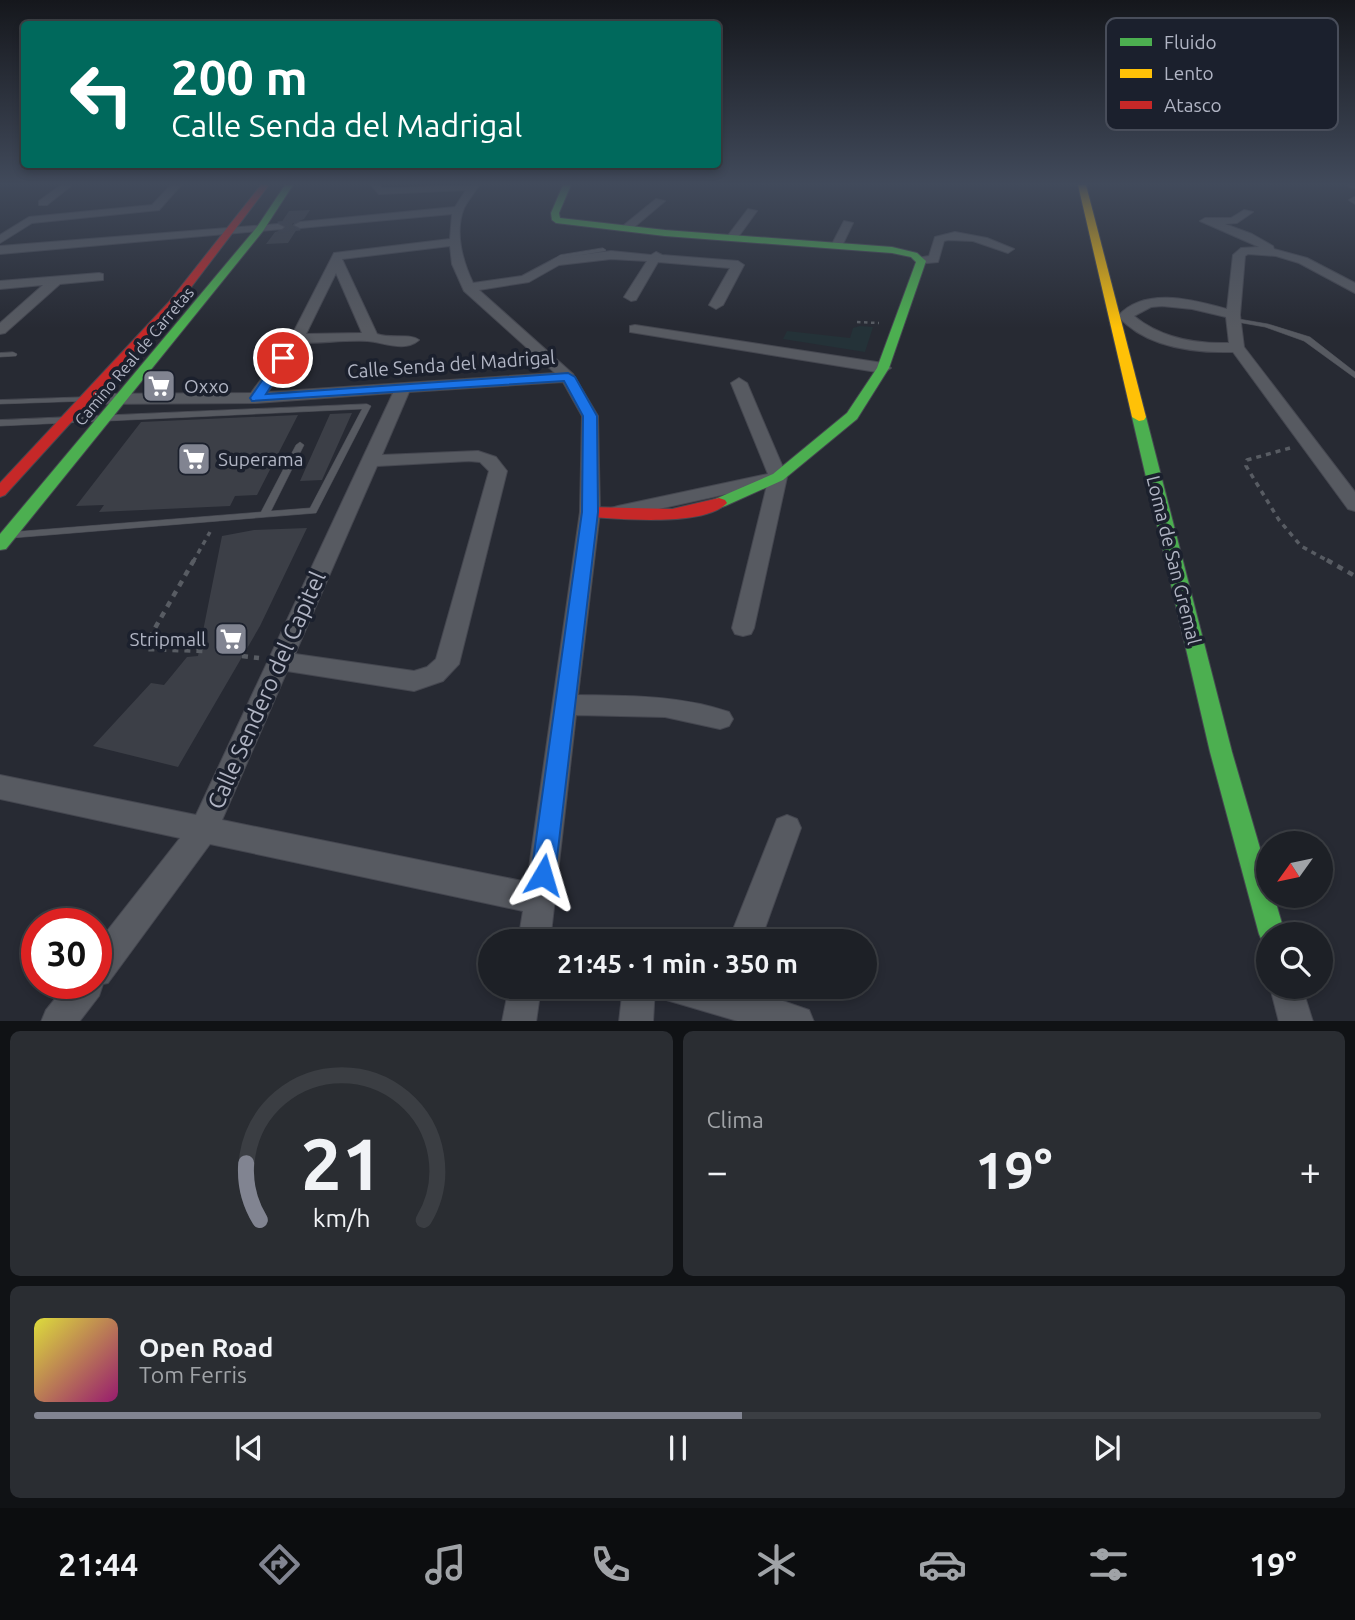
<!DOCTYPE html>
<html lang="es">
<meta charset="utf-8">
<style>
:root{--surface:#1d2026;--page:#2a2d32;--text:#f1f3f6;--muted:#a0a3a7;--line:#3b3e43;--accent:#818491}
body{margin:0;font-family:Ubuntu,sans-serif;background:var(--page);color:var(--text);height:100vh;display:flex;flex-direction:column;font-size:26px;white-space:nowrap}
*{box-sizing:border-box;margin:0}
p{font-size:23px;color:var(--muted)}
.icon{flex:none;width:38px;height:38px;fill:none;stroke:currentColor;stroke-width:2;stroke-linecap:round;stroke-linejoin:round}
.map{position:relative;height:1021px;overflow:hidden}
.side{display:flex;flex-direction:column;gap:10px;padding:10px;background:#101215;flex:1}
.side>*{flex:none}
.guide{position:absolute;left:21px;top:21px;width:700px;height:147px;border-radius:7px;box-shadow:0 4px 10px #0003,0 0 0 2px var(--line);background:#00695c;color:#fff;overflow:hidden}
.needle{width:46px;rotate:237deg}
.buttons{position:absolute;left:1256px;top:831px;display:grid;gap:14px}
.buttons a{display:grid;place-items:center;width:77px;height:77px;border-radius:50%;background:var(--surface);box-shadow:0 4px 10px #0003,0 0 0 2px var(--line);font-size:35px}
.speed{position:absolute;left:21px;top:908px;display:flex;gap:14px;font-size:35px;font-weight:700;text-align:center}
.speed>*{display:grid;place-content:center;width:91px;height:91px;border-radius:50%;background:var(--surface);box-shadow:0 4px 10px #0003,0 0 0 2px var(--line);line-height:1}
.speed .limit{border:10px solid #d22;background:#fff;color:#111}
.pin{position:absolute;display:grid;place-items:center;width:60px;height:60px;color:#fff;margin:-30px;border:4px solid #fff;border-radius:50%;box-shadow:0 2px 7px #0007}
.me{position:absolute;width:77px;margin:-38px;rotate:7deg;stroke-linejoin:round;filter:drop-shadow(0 0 5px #0008)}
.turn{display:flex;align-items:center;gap:24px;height:147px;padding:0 35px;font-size:32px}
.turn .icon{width:91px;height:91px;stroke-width:2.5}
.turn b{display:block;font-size:49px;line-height:60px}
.big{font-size:52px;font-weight:600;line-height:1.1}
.side .card{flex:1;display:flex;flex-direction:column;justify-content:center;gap:10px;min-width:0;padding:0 24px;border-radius:10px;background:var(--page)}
.side .dial{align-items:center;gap:0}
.dial svg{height:182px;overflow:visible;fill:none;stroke:var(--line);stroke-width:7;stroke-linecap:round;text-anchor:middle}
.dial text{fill:var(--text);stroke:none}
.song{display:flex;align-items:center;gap:21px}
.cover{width:84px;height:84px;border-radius:10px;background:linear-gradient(135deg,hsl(60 70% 55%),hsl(320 70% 35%))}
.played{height:7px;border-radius:4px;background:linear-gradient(90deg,var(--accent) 55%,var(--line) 55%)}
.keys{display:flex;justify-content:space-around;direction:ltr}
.heat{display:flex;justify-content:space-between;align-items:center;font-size:38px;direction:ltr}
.side .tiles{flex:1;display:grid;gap:10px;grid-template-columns:1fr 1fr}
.card:last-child{grid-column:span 2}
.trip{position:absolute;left:478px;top:929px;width:399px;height:70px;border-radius:35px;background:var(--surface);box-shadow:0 4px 10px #0003,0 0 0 2px var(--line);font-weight:600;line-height:70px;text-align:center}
.tab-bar{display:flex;height:112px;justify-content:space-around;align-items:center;background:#0c0d0f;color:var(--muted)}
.tab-bar .icon{width:49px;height:49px}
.tab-bar .current{color:var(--accent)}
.tab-bar b{font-size:32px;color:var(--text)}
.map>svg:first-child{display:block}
.green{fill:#243238}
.building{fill:#3c3f47}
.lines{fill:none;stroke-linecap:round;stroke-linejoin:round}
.street-tunnel{stroke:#3c3f49;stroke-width:11;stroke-dasharray:11 5;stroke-linecap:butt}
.lane-casing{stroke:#454750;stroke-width:1}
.street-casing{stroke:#454750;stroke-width:2}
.fast-casing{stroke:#454750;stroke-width:2}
.slow-casing{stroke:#454750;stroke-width:2}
.jam-casing{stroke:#454750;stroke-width:2}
.path-far2{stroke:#585c63;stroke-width:2.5;stroke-dasharray:3.5 3.5;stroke-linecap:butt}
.path-far1{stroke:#585c63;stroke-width:3.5;stroke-dasharray:5 5;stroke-linecap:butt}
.path{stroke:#585c63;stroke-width:4.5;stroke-dasharray:6 6;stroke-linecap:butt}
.lane{fill:#575a61;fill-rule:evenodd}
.street{fill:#575a61;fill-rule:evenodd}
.fast{fill:#4caf50;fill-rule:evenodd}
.slow{fill:#ffc107;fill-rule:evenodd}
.jam{fill:#c62828;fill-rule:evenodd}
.route{fill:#1a73e8;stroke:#114b97;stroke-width:2}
.labels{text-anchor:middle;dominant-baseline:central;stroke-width:7;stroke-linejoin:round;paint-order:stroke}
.far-street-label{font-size:16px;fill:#b1b5c4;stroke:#1b202d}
.street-label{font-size:19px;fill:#b1b5c4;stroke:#1b202d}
.poi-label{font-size:19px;fill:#b1b5c4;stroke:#1b202d;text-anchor:start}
.near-street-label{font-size:23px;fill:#b1b5c4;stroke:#1b202d}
.key{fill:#1b202d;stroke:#484d5a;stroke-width:2}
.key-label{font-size:19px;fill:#b1b5c4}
</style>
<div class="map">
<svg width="1355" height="1022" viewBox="0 0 1355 1022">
<rect width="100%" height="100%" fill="#272a33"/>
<path class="green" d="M860 326 873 327 865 352 783 339 787 331 850 338 853 328Z"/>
<path class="building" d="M310 210 304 219 292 224 297 229 288 243 266 244 275 232 286 229 281 223 289 211Z
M352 413 322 480 300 481 330 414Z
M298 415 257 495 235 496 230 506 99 512 104 505 76 506 141 422Z
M307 528 260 626 178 767 93 746 151 683 164 685 187 657 198 656 222 536 254 530Z"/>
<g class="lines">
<path class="street-tunnel" d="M278 227 300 225"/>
<defs>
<path id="lane" d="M603 248 606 250 605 251 564 258 551 265 546 264 560 255Z
M1233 318 1268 324 1310 337 1355 372V378L1304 341 1265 327 1231 321 1230 320Z
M13 352 17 354 16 356 0 357V353Z
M85 397 89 399 88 401 0 404V400Z
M367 404 371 406 316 513 12 538 7 535 12 532 261 512 296 445 300 442 304 445 271 511 310 508 362 409 0 426V420Z"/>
<path id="street" d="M61 185H72L47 205H39V201Z
M171 185H181L159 210 32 223 0 243V235L29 217 152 205Z
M371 185H381L382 188 479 185C475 192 468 200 464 208 454 232 463 262 473 283L522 276 556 258 611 251 651 255 656 252 662 255 738 261 744 265 723 305 716 309 709 305 730 268 658 262 636 300 631 301 624 297 647 261 611 259 559 265 529 282 479 290 573 374 598 416 600 512 578 695C629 696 680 695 729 712L733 719 729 726 720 729 665 717 576 715 550 942H518L523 911 210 844 108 983 103 984 99 996 79 1022H41L46 1010 67 984H96V945L180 838 0 799V775L196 815 393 393 256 403 86 404 78 399 86 394 251 393 290 339 334 253 450 239 452 214 300 228 294 225 300 222 455 207 466 190 379 194ZM450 246 452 264 464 291 555 373 268 392 301 343C323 343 346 340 367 341 384 342 404 353 419 340 410 333 391 339 377 334L342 259ZM336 273 362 333 306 334ZM563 382 582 416 580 512 527 882 222 820 287 671 414 691 443 681 459 664 507 471 496 457 478 451 382 455 409 392ZM469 461 480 462 489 471 436 659 427 667 414 671 295 654 377 466Z
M1348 185H1355V188L1350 187Z
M1354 197H1355V204L1349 200Z
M656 199 665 201 632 229H624V225Z
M748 209 757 211 736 240H728L726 238Z
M1244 210 1253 212 1237 223 1225 224 1252 234 1273 246 1274 249 1307 258 1355 283V293L1299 263 1276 256 1248 254 1245 256 1240 315 1244 347 1355 492V511L1348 509 1233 352C1194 353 1145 347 1118 316 1145 286 1193 300 1227 309L1233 255 1241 248 1259 247 1200 221 1205 218H1231ZM1162 306 1192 309 1226 317 1229 343C1195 344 1161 338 1134 316L1151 307Z
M844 221 853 223 841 248H833L831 246Z
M278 224 284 227 282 229 0 254V246Z
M955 232 987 238 1014 249 1008 253 973 241 948 240 944 241 938 262 917 264V258L929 256 935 237Z
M99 273 103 274V280L60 284 5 333 0 334V323L43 285 0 289V281Z
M635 325 883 363 891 368 883 373 630 332V326Z
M739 378 747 383 787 477 754 628 751 634 743 636 735 634 732 628 767 485 618 518 611 516 608 512 611 508 618 506 768 474 731 383Z
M787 815 797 819 801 828 760 942H728L777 819Z
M509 987H541L536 1022H502Z
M623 987H655L653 1022H619Z
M659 987H742L809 1010 814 1022H741L663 999Z
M1270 987H1302L1313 1022H1279Z"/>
<path id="fast" d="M285 185H293L263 231 6 549 0 550V534L257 227Z
M563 185H571L559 213 560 218 665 230 892 247 917 253 926 261 889 368 857 419 783 480 725 506 719 508 711 503 713 500 773 474 847 413 877 368 916 262 911 257 892 253 665 236 556 223 552 220 551 213Z
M1139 413 1146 417 1232 752 1269 879V896H1274L1285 934H1269V946L1263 943 1259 934 1210 752 1132 417Z"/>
<path id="slow" d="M1078 185H1086L1146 417 1144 420 1139 421 1132 417Z"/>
<path id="jam" d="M261 185H269L176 307 5 495 0 497V483L168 303Z
M719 498 725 500 727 503C704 527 622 519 590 517L582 512 590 507 672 509Z"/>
</defs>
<use href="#lane" class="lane-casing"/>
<use href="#street" class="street-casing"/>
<use href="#fast" class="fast-casing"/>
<use href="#slow" class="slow-casing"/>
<use href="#jam" class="jam-casing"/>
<path class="path-far2" d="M857 322 879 323"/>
<path class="path-far1" d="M1290 448 1247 460 1246 466 1279 520 1301 546 1330 562
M193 562 210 532"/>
<path class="path" d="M194 560 143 649 205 651
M1327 560 1355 576
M242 656 259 658"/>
<use href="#lane" class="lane"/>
<use href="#street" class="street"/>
<use href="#fast" class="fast"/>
<use href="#slow" class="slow"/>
<use href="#jam" class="jam"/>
</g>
<linearGradient id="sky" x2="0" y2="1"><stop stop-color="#15171c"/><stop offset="0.56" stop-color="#414a5b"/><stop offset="1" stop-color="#414a5b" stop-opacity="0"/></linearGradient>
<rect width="1355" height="328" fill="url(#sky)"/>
<path class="route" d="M283 355 289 358 266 394 568 373 575 377 597 416 598 512 555 875 552 884 543 887 534 884 531 875 582 512 583 416 564 381 252 401 250 398 279 356Z"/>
<defs>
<symbol id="supermarket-square" viewBox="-11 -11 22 22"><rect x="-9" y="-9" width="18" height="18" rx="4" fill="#818491" stroke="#1b202d"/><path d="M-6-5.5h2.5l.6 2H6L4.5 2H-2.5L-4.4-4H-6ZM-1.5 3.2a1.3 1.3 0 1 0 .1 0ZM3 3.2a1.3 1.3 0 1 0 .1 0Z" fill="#fff"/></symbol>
</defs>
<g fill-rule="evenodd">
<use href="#supermarket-square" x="140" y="367" width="38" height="38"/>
<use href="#supermarket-square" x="175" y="440" width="38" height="38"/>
<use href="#supermarket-square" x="212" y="620" width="38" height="38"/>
</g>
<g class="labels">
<g class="far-street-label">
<text transform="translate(134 356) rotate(-50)">Camino Real de Carretas</text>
</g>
<g class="street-label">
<text transform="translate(451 364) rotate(-4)">Calle Senda del Madrigal</text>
<text transform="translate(1174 560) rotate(76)">Loma de San Gremal</text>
</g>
<g class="poi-label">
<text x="184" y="386">Oxxo</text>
<text x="218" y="459">Superama</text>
<text x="206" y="639" text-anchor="end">Stripmall</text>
</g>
<g class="near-street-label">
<text transform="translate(266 690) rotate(-66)">Calle Sendero del Capitel</text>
</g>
</g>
<rect x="1106" y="18" width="232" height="112" rx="10" class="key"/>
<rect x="1120" y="38" width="32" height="8" fill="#4caf50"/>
<rect x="1120" y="69" width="32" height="9" fill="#ffc107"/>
<rect x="1120" y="101" width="32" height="8" fill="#c62828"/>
<g class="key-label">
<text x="1164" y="49">Fluido</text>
<text x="1164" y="80">Lento</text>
<text x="1164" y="112">Atasco</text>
</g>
</svg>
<div class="buttons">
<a><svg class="needle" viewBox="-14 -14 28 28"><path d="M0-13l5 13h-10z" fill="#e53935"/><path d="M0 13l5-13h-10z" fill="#a0a3a7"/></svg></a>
<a><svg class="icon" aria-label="search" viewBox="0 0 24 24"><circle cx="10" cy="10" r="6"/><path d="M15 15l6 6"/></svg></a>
</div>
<div class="speed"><div class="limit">30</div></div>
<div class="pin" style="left:283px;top:358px;background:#d93025"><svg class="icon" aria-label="arrive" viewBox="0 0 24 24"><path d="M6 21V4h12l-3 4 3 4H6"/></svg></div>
<svg class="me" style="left:543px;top:875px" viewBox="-20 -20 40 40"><path d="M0-17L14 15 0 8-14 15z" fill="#1a73e8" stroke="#fff" stroke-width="4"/></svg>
<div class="trip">21:45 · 1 min · 350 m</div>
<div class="guide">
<div class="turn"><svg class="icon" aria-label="left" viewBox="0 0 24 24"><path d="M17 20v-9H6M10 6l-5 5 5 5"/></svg><div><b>200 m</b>Calle Senda del Madrigal</div></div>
</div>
</div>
<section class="side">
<div class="tiles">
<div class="card dial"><svg viewBox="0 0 100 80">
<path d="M14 69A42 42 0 1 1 86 69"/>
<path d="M14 69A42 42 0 0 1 8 44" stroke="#818491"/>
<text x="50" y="56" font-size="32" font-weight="700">21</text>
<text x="50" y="72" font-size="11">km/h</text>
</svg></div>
<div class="card"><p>Clima</p>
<div class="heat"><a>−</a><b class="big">19°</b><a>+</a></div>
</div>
<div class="card">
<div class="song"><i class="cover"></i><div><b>Open Road</b><p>Tom Ferris</p></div></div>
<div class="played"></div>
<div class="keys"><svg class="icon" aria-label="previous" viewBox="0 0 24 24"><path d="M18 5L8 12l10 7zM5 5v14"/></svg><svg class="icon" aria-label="pause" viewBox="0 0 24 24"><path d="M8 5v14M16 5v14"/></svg><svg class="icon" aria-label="next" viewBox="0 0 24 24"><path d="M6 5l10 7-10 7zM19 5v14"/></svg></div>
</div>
</div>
</section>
<nav class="tab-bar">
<b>21:44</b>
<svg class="icon current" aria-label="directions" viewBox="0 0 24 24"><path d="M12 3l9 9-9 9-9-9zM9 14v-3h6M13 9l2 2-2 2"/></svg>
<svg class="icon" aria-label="music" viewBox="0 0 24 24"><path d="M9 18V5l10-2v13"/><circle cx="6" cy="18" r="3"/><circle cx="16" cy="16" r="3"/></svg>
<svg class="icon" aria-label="phone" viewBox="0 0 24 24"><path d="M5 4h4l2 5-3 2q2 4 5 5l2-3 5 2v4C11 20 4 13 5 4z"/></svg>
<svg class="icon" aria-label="climate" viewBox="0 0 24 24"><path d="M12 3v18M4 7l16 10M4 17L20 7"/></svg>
<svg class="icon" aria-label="car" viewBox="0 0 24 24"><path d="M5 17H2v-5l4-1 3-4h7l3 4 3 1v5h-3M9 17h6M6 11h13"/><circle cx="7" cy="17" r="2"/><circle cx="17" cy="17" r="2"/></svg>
<svg class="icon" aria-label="filters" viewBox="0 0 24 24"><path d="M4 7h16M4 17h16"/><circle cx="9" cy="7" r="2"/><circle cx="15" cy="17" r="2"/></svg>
<b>19°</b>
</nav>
